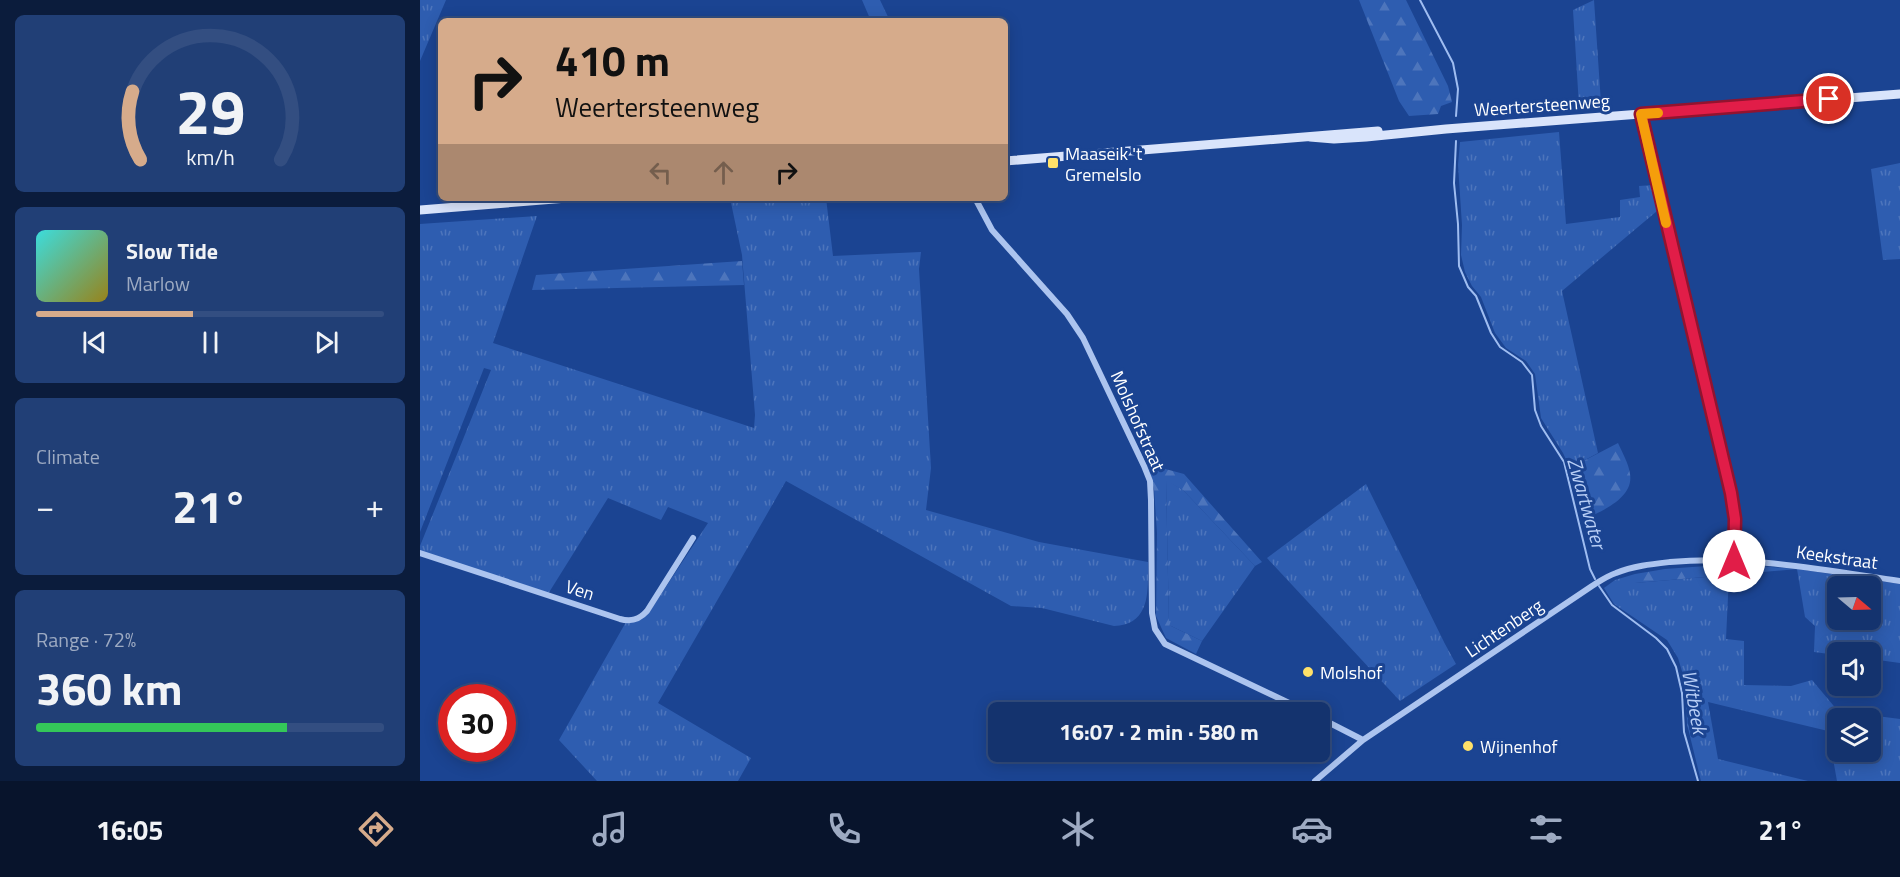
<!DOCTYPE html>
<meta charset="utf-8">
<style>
:root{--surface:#14336e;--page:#213f76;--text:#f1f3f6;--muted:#9daac2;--line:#334e81;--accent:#d6ab8b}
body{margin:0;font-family:"Titillium Web",sans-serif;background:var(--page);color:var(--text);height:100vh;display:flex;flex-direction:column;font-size:22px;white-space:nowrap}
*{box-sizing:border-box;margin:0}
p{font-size:20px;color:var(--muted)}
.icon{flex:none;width:33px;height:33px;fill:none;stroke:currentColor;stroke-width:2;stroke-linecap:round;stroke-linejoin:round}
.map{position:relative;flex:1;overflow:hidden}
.panel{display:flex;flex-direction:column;gap:15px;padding:15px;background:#0b1c3c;width:420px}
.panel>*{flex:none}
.guide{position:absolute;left:18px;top:18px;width:570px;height:183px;border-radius:9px;box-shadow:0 3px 15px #0003,0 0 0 2px var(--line);background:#d6ab8b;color:#111;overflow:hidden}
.needle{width:39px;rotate:109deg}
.tools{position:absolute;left:1407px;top:576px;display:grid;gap:12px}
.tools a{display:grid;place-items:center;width:54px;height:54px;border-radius:9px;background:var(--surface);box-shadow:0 3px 15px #0003,0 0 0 2px var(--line);font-size:30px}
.speed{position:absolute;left:18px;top:684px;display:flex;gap:12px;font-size:30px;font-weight:700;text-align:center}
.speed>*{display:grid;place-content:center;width:78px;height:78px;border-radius:50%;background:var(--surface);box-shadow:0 3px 15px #0003,0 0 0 2px var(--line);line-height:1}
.speed .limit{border:9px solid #d22;background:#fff;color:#111}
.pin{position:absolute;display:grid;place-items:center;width:51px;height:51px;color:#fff;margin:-26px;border:3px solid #fff;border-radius:50%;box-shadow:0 2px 6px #0007}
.me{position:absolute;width:66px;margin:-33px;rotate:0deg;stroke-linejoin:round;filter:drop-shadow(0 0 4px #0008)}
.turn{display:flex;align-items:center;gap:21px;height:126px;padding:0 18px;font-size:27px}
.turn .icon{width:78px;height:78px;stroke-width:2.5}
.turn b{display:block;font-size:42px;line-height:51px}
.lanes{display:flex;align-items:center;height:57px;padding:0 18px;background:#0003;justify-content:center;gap:30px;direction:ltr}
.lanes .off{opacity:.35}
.big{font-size:45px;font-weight:700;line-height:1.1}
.panel .tile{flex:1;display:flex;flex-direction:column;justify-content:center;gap:9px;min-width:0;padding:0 21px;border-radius:9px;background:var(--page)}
.panel .dial{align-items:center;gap:0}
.dial svg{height:156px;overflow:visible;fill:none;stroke:var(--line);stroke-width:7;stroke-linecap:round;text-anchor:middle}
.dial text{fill:var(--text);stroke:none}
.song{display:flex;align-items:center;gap:18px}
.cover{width:72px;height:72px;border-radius:9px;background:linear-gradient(135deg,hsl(180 70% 55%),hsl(50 70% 35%))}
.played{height:6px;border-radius:3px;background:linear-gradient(90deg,var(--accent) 45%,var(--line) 45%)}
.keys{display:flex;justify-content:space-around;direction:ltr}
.heat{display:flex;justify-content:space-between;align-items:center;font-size:33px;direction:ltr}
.charge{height:9px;border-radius:4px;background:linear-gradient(90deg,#34c759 72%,var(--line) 0)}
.trip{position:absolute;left:568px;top:702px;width:342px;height:60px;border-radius:9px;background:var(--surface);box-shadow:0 3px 15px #0003,0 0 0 2px var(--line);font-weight:700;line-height:60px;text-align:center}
.tabs{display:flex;height:96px;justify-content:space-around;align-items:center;background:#08142c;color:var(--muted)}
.tabs .icon{width:42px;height:42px}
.tabs .on{color:var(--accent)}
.tabs b{font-size:27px;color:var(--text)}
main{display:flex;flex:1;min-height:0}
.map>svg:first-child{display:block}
.grass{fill:url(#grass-tufts);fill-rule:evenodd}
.forest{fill:url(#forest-firs)}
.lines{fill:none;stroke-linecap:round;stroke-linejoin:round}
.stream{stroke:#9fbdf1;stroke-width:2}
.minor{stroke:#acc4ef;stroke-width:6}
.secondary{stroke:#d9e4fb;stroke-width:9}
.route-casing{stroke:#92132f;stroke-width:15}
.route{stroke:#e11d48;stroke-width:10}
.slow{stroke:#f59e0b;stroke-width:10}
.poi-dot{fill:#ffe169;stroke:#1b4492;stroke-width:2}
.labels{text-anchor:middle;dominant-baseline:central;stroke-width:6;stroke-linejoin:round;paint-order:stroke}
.street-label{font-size:18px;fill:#fff;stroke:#1b4492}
.poi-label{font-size:18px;fill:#fff;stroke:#1b4492;text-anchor:start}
.water-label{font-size:20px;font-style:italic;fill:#b8cef6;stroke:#1b4492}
</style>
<main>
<section class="panel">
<div class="tile dial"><svg viewBox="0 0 100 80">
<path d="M14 69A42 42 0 1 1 86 69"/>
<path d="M14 69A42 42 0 0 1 10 34" stroke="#d6ab8b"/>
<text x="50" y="56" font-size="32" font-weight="700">29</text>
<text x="50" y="72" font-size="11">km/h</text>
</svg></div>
<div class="tile">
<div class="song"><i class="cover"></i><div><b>Slow Tide</b><p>Marlow</p></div></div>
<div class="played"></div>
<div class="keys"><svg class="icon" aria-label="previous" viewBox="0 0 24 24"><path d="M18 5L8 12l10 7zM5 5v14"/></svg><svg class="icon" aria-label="pause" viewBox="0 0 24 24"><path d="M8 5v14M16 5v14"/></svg><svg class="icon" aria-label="next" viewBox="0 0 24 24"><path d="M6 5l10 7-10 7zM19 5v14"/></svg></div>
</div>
<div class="tile"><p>Climate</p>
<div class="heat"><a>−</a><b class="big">21°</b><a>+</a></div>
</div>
<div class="tile"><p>Range · 72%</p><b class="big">360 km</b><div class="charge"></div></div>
</section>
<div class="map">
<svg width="1480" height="781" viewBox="0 0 1480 781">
<defs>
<pattern id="grass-tufts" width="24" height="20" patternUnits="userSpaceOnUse" patternTransform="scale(1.5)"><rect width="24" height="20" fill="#2e5db0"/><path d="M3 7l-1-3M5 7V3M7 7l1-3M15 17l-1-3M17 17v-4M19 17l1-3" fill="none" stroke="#4d75bc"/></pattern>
<pattern id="forest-firs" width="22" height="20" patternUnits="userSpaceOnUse" patternTransform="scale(1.5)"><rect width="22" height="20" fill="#2e5db0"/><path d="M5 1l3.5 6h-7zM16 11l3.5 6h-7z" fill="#4d75bc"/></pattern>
</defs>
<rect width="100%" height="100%" fill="#1b4492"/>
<path class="grass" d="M0 0H26L0 61Z
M1174 0 1181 103 1159 106 1153 10Z
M1139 132 1146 224 1200 217V200L1220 197 1219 186 1233 185 1237 211 1142 291 1178 453 1150 468 1143 453 1121 418 1115 374 1106 361 1086 348 1075 333 1061 297 1052 286 1045 272 1041 255 1042 225 1038 165 1040 142Z
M1480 163V259L1463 260 1451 169Z
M310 198H406L413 256 501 252 499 269 511 468 506 510 619 542 728 562C728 590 731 625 694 626L622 608 591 606 366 481 238 703 331 758 318 781H177L139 740 206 622 230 611 288 523 248 507 241 520 188 498 128 594 0 551V546L71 370 64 368 0 532V224L117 216 73 343 334 428 335 415 322 255Z
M746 480 763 490 835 566 782 641 749 625Z
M946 484 1025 644 1036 664 980 701 847 558Z
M1377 569 1480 584V663L1451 659 1450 652H1418L1417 655 1394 652 1395 626 1385 617ZM1418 586H1450V620H1418Z
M1215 574V583L1309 575 1306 639 1324 641V685L1371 686 1392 680 1418 711 1480 719V781H1417L1408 731 1288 702 1298 759 1388 781H1281L1267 724 1265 681 1258 658 1247 640 1194 604 1184 588 1195 580ZM1418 718H1450V752H1418Z"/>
<path class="forest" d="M442 0H460L470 21H451Z
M939 0H986L1028 86 1032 102 1021 106 1018 114 989 116 979 101Z
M322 261 324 285 112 290 116 275Z
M1198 443C1202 452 1209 464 1210 474 1214 498 1182 511 1165 519L1150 468Z
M727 464 764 474 842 562 835 566 763 490 746 481 749 625 782 641 776 654 746 638 736 616 737 533 734 489Z
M1314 564 1377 569 1215 583V574L1245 569Z"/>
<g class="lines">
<path class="stream" d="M1000 0 1033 63 1038 89 1036 116
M1036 141 1034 183 1038 224 1039 266 1048 287 1056 296 1071 333 1080 347 1102 362 1112 375 1115 410 1121 426 1144 462 1170 569 1175 579
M1179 586 1192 605 1236 638 1247 649 1256 667 1262 693 1264 732 1278 781"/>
<path class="minor" d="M1221 114 1311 493 1315 519 1314 561
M555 198 572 230 647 314 663 338 724 466 730 481 731 500 732 613 735 629 745 644 888 712
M0 553 200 619C211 622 219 620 227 611L273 538
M900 718 943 740
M895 781 943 740 1172 586C1180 581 1187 576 1196 573 1213 566 1232 564 1250 562 1327 555 1404 570 1480 581"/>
<path class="secondary" d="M890 137 914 139 946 137 1026 129 1480 94
M585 161 958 131
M0 210 147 198"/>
</g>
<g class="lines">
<defs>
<path id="route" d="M1314 561 1315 519 1311 493 1221 114 1409 99"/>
</defs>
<use href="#route" class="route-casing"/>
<use href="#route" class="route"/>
<path class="slow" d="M1238 113 1221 114 1246 223"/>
</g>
<g class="poi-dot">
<rect x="627" y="157" width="12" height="12" rx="3"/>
<circle cx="888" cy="672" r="6"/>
<circle cx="1048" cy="746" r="6"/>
</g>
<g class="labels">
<g class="street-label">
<text transform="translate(1122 105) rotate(-4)">Weertersteenweg</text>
<text transform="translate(718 421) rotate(66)">Molshofstraat</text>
<text transform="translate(1417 557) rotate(8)">Keekstraat</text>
<text transform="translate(160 590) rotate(18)">Ven</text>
<text transform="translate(1084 628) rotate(-34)">Lichtenberg</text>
</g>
<g class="poi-label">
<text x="645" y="153">Maaseik 't<tspan x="645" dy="21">Gremelslo</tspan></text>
<text x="900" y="672">Molshof</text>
<text x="1060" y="746">Wijnenhof</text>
</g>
<g class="water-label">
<text transform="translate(1167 503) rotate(74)">Zwartwater</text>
<text transform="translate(1275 702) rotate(80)">Witbeek</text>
</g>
</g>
</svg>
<div class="tools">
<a><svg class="needle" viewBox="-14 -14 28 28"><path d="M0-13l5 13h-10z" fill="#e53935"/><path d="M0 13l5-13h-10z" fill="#9daac2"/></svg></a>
<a><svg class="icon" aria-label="sound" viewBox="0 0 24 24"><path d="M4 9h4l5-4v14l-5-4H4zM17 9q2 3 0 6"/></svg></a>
<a><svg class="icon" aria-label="layers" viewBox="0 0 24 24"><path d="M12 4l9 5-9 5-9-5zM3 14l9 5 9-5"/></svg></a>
</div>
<div class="speed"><div class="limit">30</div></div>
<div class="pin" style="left:1409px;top:99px;background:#d93025"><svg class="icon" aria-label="arrive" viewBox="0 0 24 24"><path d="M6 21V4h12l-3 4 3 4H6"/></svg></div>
<svg class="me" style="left:1314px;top:561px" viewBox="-20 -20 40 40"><circle r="19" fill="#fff"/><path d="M0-13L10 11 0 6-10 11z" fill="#e11d48"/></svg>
<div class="trip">16:07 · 2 min · 580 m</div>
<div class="guide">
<div class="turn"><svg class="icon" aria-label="right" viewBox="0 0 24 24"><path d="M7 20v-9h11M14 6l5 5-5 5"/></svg><div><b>410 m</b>Weertersteenweg</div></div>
<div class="lanes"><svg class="icon off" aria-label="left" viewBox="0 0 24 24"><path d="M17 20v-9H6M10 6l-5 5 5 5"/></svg><svg class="icon off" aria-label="ahead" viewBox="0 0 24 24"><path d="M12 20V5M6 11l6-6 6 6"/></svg><svg class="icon" aria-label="right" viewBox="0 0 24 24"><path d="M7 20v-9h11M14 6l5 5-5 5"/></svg></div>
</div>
</div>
</main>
<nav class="tabs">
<b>16:05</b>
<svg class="icon on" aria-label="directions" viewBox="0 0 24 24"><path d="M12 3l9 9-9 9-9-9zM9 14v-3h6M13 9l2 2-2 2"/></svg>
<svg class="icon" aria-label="music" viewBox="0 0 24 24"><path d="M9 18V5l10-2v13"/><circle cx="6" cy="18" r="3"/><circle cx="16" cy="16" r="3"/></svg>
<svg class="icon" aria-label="phone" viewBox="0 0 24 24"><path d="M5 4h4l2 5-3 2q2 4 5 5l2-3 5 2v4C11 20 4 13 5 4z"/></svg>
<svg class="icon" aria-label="climate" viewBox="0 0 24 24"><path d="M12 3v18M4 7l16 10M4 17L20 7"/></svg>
<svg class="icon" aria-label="car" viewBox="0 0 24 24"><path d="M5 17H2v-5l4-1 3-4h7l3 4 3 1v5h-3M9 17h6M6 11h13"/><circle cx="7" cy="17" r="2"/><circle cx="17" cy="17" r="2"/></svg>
<svg class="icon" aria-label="filters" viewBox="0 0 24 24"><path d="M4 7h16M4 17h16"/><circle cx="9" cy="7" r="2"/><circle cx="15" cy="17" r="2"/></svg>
<b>21°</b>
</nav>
